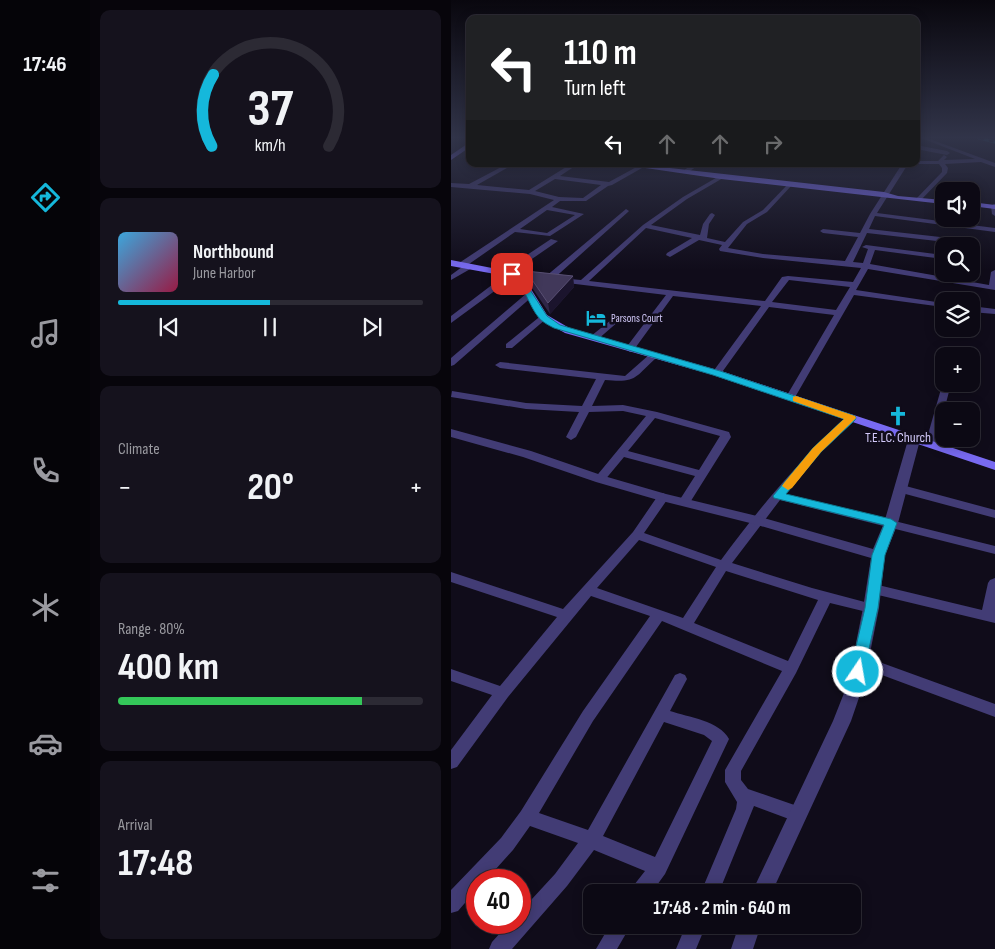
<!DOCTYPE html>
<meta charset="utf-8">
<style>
:root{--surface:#0c0914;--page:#15121d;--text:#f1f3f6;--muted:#9a9aa0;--line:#2c2a34;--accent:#15b8db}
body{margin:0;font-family:"Sofia Sans Condensed",sans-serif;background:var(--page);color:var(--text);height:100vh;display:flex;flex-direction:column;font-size:19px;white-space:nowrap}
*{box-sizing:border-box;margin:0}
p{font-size:16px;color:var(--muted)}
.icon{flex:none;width:28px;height:28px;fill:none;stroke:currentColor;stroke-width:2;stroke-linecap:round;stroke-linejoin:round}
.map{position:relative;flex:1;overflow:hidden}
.details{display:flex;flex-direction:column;gap:10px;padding:10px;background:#07050b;width:361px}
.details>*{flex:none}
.guide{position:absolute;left:15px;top:15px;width:454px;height:152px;border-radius:10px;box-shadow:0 2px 12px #0003,0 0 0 1px var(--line);background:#202124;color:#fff;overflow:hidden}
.fabs{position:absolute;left:484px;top:182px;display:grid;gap:10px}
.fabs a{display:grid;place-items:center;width:45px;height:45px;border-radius:10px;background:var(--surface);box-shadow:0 2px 12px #0003,0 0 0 1px var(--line);font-size:25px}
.speed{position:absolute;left:15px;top:869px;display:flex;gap:10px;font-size:25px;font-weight:700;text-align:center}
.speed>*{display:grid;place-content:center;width:65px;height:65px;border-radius:50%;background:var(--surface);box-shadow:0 2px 12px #0003,0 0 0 1px var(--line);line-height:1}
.speed .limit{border:8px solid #d22;background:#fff;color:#111}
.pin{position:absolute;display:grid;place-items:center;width:42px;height:42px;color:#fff;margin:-21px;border-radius:10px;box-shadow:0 2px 8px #0006}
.me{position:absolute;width:55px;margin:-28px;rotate:12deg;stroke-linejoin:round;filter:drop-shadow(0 0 4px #0008)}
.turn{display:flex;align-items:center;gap:18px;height:105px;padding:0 15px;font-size:22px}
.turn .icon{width:65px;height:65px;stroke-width:2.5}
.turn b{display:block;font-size:35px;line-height:42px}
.lanes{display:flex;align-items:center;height:48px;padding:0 15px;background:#0003;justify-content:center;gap:25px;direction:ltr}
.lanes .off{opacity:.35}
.big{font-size:38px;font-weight:700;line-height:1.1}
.details .card{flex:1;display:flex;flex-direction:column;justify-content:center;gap:8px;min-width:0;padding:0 18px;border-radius:10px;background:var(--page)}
.details .dial{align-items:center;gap:0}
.dial svg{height:130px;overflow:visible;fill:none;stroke:var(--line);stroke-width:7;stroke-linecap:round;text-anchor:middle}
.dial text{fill:var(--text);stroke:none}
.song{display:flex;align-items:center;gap:15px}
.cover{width:60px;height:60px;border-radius:8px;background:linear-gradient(135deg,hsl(200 70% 55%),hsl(340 70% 35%))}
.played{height:5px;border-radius:2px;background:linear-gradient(90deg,var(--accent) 50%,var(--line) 50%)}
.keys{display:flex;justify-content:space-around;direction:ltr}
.heat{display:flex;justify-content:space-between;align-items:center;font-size:28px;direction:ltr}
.charge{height:8px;border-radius:4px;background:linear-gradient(90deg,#34c759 80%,var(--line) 0)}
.trip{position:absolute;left:132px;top:884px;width:278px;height:50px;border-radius:10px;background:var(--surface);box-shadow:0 2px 12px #0003,0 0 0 1px var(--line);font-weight:700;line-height:50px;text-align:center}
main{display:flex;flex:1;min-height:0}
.menu{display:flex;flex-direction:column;width:90px;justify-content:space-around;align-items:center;background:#050408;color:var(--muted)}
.menu .icon{width:35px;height:35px}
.menu .on{color:var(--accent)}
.menu b{font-size:22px;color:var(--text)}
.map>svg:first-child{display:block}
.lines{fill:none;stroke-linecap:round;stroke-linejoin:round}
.minor{fill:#423c75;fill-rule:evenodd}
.tertiary{fill:#423c75;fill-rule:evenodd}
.secondary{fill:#786af1;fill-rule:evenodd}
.rail-casing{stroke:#15b8db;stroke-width:3}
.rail{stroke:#100c1a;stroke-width:2;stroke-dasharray:5;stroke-linecap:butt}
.wall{fill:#2f2647}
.shaded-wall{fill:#1b142d}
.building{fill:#41385a;stroke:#584f73}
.route{fill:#15b8db;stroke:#0e788e}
.slow{fill:#f59e0b}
.labels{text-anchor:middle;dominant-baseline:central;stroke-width:5;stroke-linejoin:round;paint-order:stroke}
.far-poi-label{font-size:11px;fill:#d3cafa;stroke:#100c1a;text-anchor:start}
.poi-label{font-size:14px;fill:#d3cafa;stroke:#100c1a}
</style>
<main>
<nav class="menu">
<b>17:46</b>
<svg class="icon on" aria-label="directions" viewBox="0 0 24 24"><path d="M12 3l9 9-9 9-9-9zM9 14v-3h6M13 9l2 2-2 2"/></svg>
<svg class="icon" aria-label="music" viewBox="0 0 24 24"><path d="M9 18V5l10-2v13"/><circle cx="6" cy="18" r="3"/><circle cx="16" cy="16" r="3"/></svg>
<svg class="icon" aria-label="phone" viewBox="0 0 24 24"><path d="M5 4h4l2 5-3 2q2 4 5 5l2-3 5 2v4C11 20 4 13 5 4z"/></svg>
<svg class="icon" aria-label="climate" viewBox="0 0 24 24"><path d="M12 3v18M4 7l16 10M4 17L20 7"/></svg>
<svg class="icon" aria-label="car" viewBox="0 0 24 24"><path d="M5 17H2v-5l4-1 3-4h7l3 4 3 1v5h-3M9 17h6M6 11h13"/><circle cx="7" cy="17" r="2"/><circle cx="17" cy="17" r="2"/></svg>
<svg class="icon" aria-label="filters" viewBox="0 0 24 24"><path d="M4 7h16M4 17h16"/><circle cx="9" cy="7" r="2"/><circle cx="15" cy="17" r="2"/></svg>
</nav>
<section class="details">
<div class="card dial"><svg viewBox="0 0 100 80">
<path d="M14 69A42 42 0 1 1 86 69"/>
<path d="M14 69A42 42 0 0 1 15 25" stroke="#15b8db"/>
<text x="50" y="56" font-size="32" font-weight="700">37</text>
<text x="50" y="72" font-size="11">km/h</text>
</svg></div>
<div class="card">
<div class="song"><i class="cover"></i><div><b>Northbound</b><p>June Harbor</p></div></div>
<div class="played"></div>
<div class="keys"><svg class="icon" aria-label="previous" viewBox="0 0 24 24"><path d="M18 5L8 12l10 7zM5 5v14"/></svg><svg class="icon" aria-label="pause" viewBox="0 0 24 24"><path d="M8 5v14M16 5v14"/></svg><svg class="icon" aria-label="next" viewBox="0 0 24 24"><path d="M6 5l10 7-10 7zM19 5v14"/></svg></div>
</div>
<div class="card"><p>Climate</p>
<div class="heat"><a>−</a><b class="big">20°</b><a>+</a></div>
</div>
<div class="card"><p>Range · 80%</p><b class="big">400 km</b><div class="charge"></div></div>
<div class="card"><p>Arrival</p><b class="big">17:48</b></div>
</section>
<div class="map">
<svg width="544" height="949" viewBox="0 0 544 949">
<rect width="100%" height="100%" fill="#100c1a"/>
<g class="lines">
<path class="minor" d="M470 138H476L544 163V167L530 162 494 164 497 168 496 173 469 201H465V199L491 172V168L488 164H463H465V161H487L493 155 496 157 493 160 524 159Z
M465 145 496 151 499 153 496 155 465 149Z
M56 164H63L26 185 78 190 120 164H127L109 176 158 182 191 164H198L161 185 157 186 135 201H109L101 207 133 214 99 236 64 232 18 264H21V268L0 280V275L11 267 7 265 8 263 103 200 79 194 0 187V183L18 184ZM104 179 150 185 132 198 108 197 84 191ZM96 210 124 215 96 233 69 229Z
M242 164H249L236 173H232V171Z
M451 164H457L426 213 544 228V232L424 216 418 229 516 240 520 242 519 246H512V244L416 233 402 262 412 263 417 249 411 247 415 245 492 255V259L424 250 419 264 538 285 540 272 544 270V290L417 269 405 290 492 303V307L403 295 343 399H337L335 397 383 315 318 307 269 375 266 376 261 373 310 306 222 296 182 351 179 352 174 349 215 295 108 282 104 280 108 278 130 280 192 225 232 197 270 175 272 176V178L236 199 200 225 249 235 252 224 259 214 261 213 264 215 258 224 256 238 274 242 292 222 312 210 339 182 342 184 341 185 316 212 296 224 277 248 312 254 394 261 407 237 372 233 369 231 372 229 409 233 419 214ZM195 228 241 238 216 253 215 255 219 257 248 240 271 245 268 249 269 251 312 258 410 268 402 282 337 276 331 277 314 301 138 281ZM338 280 399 287 385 310 321 302Z
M543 204H544V216L541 214 540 206Z
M175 209 178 211 177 212 100 281 67 279 63 277 67 275 94 277Z
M100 239 107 241 62 272 65 274 64 276 0 323V316L54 275 51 273 52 271Z
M76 293 83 295 3 365 0 366V358Z
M520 306 544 309V314L520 312Z
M92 314 95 315V319L61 348H55V344Z
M165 316 168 317V321L146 340H140V336Z
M202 353 205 354V358C183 378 186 383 154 380L141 406 172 405 206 412 278 432 280 437 238 504 234 505 228 501 244 476 173 457 153 481H145L143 479 195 416 172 411 138 412 125 437 120 440 115 437 128 412 75 409 0 397 1 391 75 403 131 406 145 379 49 368 44 365 49 362 174 376 199 354ZM204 418 269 436 248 470 177 451Z
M492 382V384H500L484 445 479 448 474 445Z
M400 415 404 416 405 418 404 420 370 452 335 494 544 546V554L329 500 281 563 361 588 425 605 427 608 425 611 420 613 379 603 345 673 290 771V780L297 789 352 808 355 814 352 820 346 822 303 806 268 892H250L285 809 286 802 274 782V770L331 671 211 621 142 721 88 813 137 830 224 675 229 673 234 675 236 679 219 711C237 717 269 721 278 739L214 874 201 892H181L183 885 194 871 143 850 116 886 61 949H38L41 942 59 922H69V912L104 874 127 843 79 826 62 850 35 880H26V889L7 911 0 913V890L50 838 70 811 132 711 199 616 140 596 57 697 6 767 0 769V750L41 695 0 681V669L49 686 106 617 0 582V572L112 609 182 532 208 494 212 493 218 497 193 533 270 560C308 508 349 460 396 416ZM188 540 265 567 232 618 146 588ZM275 571 367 600 337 661 243 623ZM213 722 253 735 261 741 204 857 152 836Z
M451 485 544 510V518L447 492 445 489Z
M544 578V623L423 594 418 592 416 589 418 586 423 584 531 610 537 583 539 580Z
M409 655 544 704V717L404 665 402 661 404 657Z
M159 925H180L166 949H145Z
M235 925H255L245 949H225Z"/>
<path class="tertiary" d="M0 429 80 451 153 476 215 494 306 516 422 549 433 523 457 440 463 436 467 437 469 440 447 523 434 555 428 608 413 683 400 721 321 892H301L382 721 397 683 412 608 420 558 303 524 207 500 145 482 72 457 0 437Z
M288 925H310L302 949H280Z"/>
<path class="secondary" d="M19 142V147L0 160V155Z
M167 164H183L433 192 447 196 492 200V204L270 179Z
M520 202 544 205V209L520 206Z
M0 260 67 273 80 289 96 315 120 329 270 371 544 462V470L262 375 114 333 89 319 72 290 61 277 0 266Z"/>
<defs>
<path id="rail" d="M528 138 544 142"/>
</defs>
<use href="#rail" class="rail-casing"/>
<use href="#rail" class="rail"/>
</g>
<path class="wall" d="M75 271 122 276 123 287 99 314 77 282Z"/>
<path class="shaded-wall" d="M122 276 123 287 99 314 97 303Z"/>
<path class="building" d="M75 271 122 276 97 303Z"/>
<linearGradient id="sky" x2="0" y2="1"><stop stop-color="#09070e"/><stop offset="0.51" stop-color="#313449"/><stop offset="1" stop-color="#313449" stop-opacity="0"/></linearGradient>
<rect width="544" height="270" fill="url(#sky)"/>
<path class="route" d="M58 272 70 276 96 316 109 325 269 371 404 416 405 418 404 420 370 452 335 494 440 519 446 523 434 555 427 608 412 676 407 678 402 676 399 672 414 608 421 555 433 525 323 498 322 496 362 448 393 419 262 375 103 328C99 326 93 323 89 319 77 306 75 285 58 276Z"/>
<path class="slow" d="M345 396 404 416 405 418 370 452 341 488 337 490 331 486 333 483 362 448 393 419 342 401V397Z"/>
<defs>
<symbol id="hotel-bare" viewBox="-9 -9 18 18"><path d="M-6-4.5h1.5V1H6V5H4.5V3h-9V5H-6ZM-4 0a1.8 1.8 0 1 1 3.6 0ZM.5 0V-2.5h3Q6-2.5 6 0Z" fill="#15b8db" stroke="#100c1a" stroke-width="2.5" paint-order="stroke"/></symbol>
<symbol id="church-bare" viewBox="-9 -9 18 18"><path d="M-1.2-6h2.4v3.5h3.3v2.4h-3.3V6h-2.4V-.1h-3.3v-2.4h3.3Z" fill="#15b8db" stroke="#100c1a" stroke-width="2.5" paint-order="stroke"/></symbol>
</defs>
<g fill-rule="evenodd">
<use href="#hotel-bare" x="131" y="304" width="28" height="28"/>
<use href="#church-bare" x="433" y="402" width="28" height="28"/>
</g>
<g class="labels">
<g class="far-poi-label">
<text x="160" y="318">Parsons Court</text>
</g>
<g class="poi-label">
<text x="447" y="437">T.E.LC. Church</text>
</g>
</g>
</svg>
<div class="fabs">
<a><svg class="icon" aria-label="sound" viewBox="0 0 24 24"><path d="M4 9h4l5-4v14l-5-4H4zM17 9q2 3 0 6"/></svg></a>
<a><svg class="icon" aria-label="search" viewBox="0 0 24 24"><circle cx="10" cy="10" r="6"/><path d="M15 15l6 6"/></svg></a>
<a><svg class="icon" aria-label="layers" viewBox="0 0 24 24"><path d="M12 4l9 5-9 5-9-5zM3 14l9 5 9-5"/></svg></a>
<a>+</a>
<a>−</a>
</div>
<div class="speed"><div class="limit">40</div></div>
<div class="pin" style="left:61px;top:274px;background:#d93025"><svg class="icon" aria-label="arrive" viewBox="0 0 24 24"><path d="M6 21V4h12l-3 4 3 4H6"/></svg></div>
<svg class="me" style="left:407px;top:672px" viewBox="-20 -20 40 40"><circle r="17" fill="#15b8db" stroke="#fff" stroke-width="3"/><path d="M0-11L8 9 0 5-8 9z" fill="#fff"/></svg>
<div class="trip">17:48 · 2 min · 640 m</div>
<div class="guide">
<div class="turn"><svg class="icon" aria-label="left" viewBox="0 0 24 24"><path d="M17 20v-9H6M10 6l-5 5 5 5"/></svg><div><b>110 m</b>Turn left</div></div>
<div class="lanes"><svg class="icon" aria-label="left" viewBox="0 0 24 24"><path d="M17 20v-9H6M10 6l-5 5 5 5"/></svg><svg class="icon off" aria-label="ahead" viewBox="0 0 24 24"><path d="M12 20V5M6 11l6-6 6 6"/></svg><svg class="icon off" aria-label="ahead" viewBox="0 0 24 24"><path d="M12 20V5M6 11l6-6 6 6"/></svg><svg class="icon off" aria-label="right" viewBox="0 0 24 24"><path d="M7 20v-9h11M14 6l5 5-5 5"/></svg></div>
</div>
</div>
</main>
